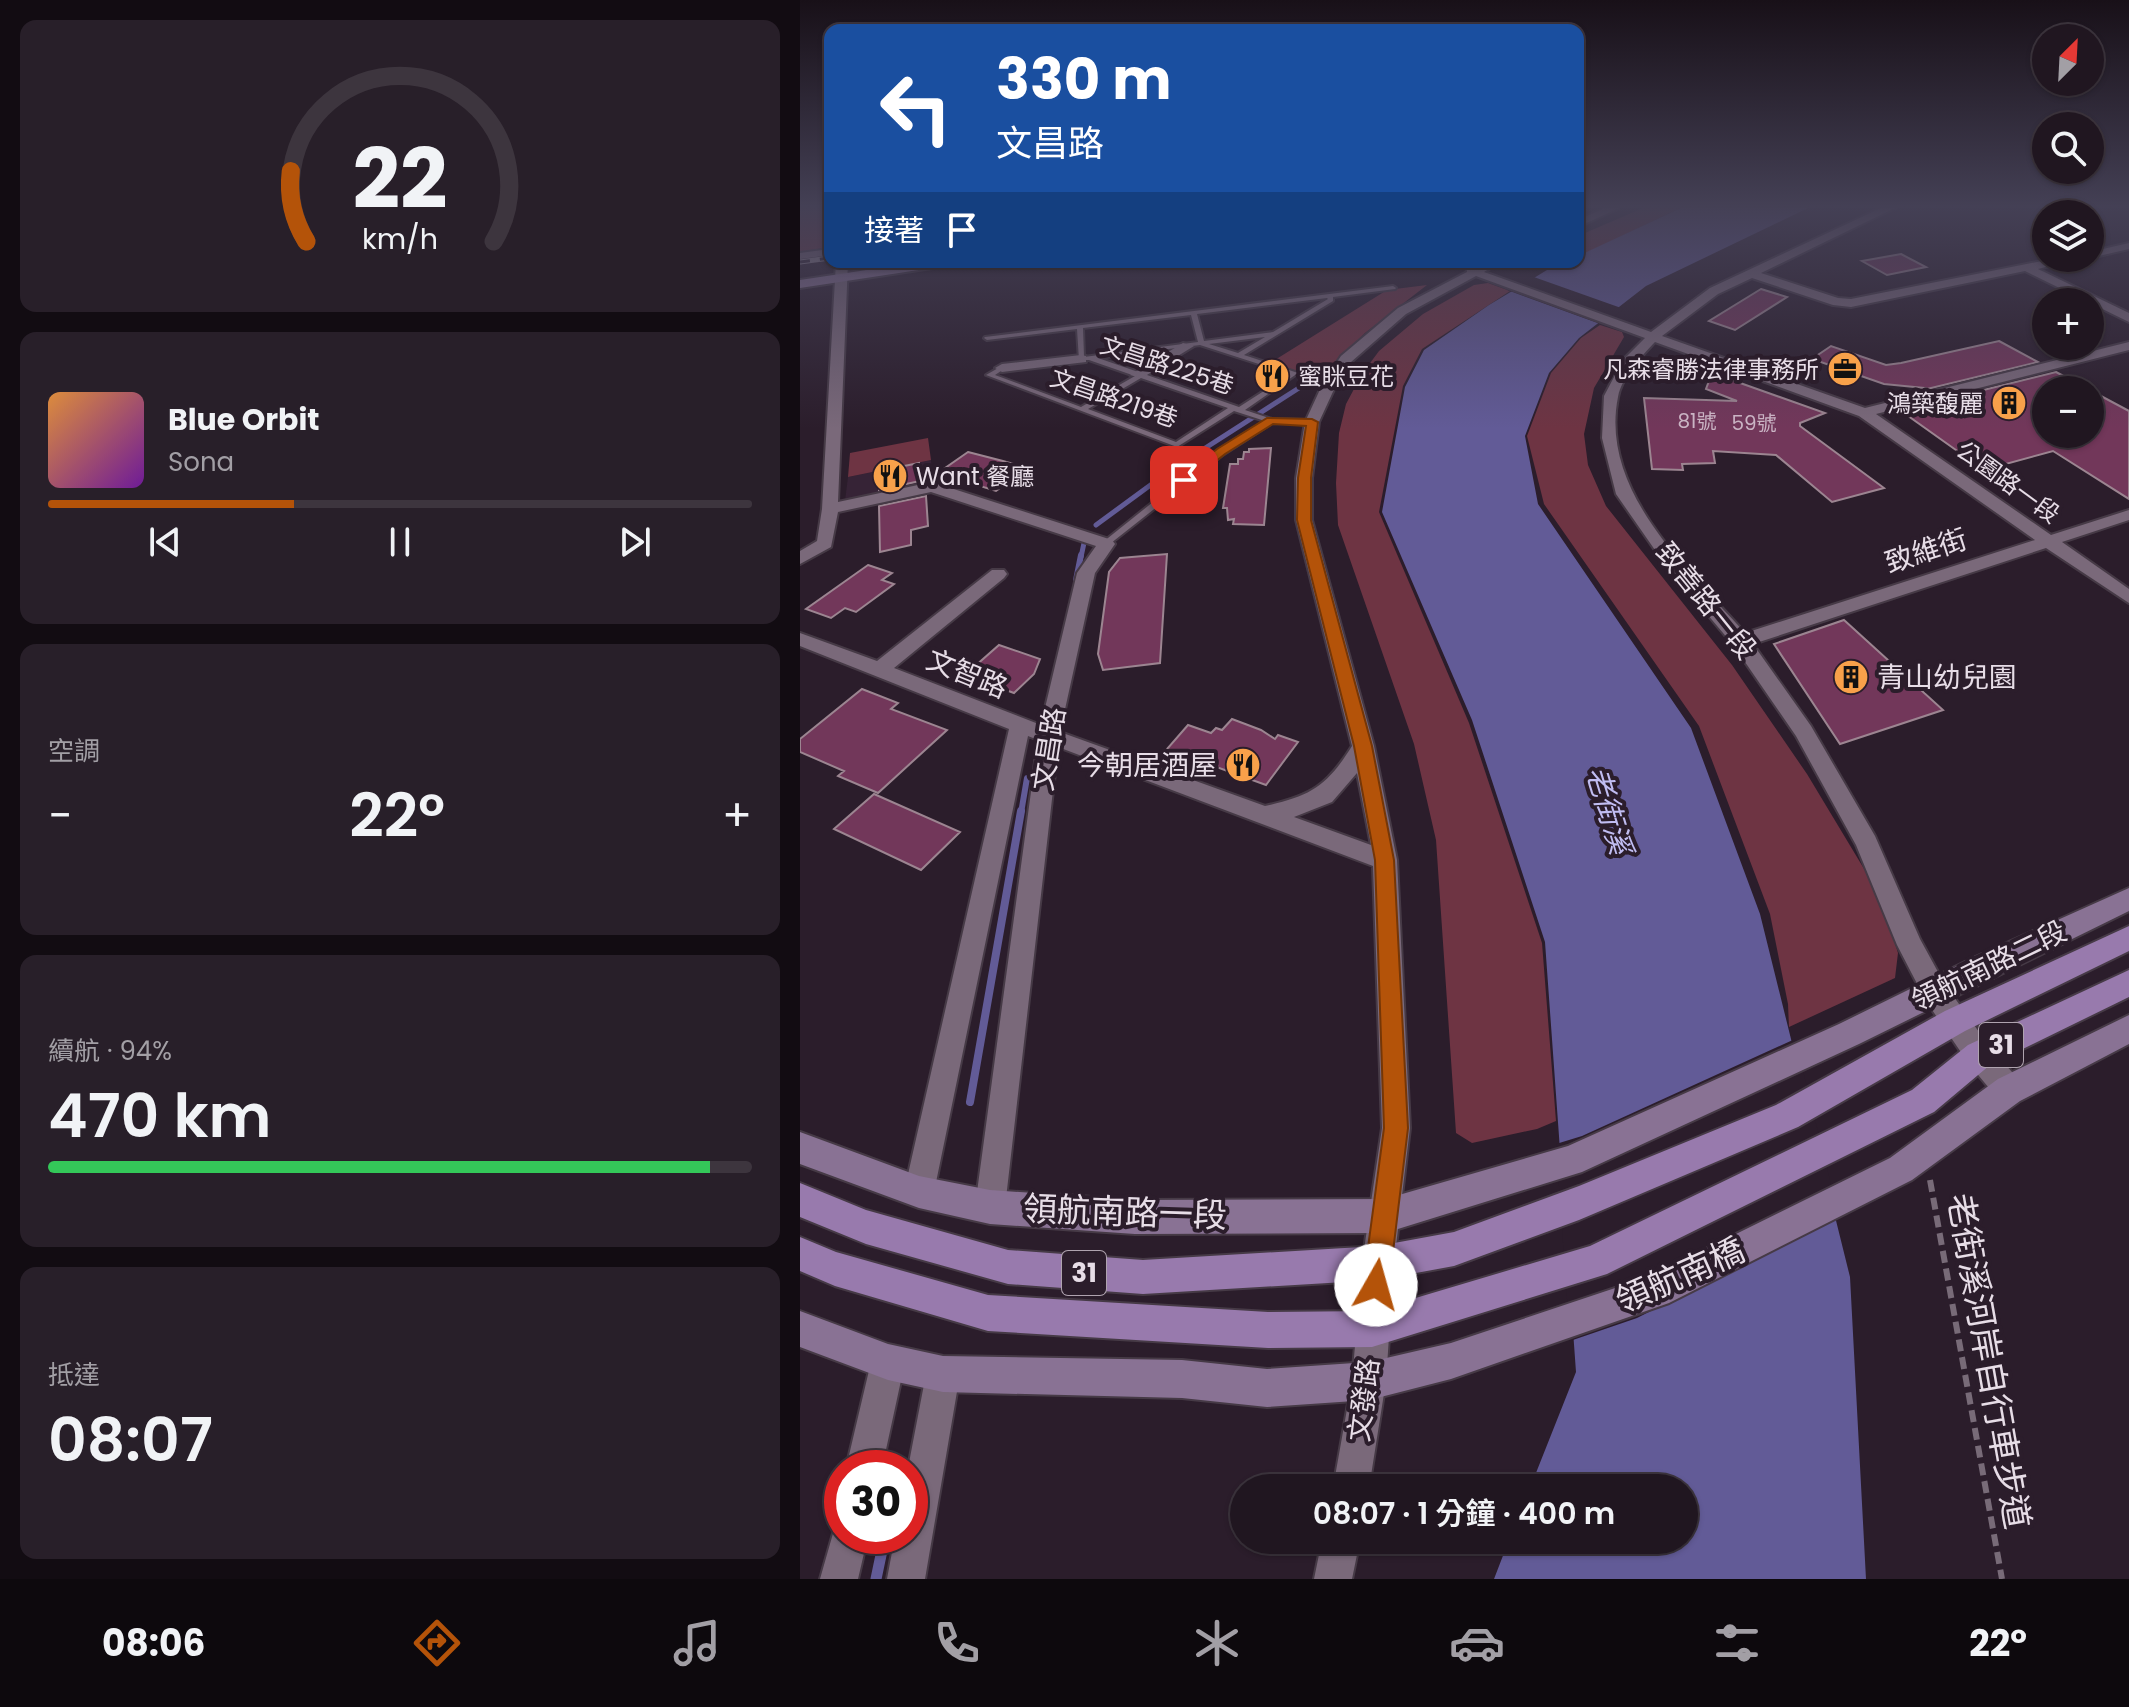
<!DOCTYPE html>
<html lang="zh-TW">
<meta charset="utf-8">
<style>
:root{--surface:#201620;--page:#281f29;--text:#f1f3f6;--muted:#a29fa5;--line:#3d353e;--accent:#b45309}
body{margin:0;font-family:Poppins,"Noto Sans TC",sans-serif;background:var(--page);color:var(--text);height:100vh;display:flex;flex-direction:column;font-size:30px;white-space:nowrap}
*{box-sizing:border-box;margin:0}
p{font-size:26px;color:var(--muted)}
.icon{flex:none;width:44px;height:44px;fill:none;stroke:currentColor;stroke-width:2;stroke-linecap:round;stroke-linejoin:round}
.map{position:relative;flex:1;overflow:hidden}
.panel{display:flex;flex-direction:column;gap:20px;padding:20px;background:#120c12;width:800px}
.panel>*{flex:none}
.hud{position:absolute;left:24px;top:24px;width:760px;height:244px;border-radius:16px;box-shadow:0 2px 6px #0004,0 0 0 2px var(--line);background:#1a4fa0;color:#fff;overflow:hidden}
.needle{width:52px;rotate:24deg}
.tools{position:absolute;left:1232px;top:24px;display:grid;gap:16px}
.tools a{display:grid;place-items:center;width:72px;height:72px;border-radius:50%;background:var(--surface);box-shadow:0 2px 6px #0004,0 0 0 2px var(--line);font-size:40px}
.speed{position:absolute;left:24px;top:1450px;display:flex;gap:16px;font-size:40px;font-weight:700;text-align:center}
.speed>*{display:grid;place-content:center;width:104px;height:104px;border-radius:50%;background:var(--surface);box-shadow:0 2px 6px #0004,0 0 0 2px var(--line);line-height:1}
.speed .limit{border:12px solid #d22;background:#fff;color:#111}
.pin{position:absolute;display:grid;place-items:center;width:68px;height:68px;color:#fff;margin:-34px;border-radius:16px;box-shadow:0 4px 12px #0006}
.me{position:absolute;width:88px;margin:-44px;rotate:7deg;stroke-linejoin:round;filter:drop-shadow(0 0 6px #0008)}
.turn{display:flex;align-items:center;gap:28px;height:168px;padding:0 40px;font-size:36px}
.turn .icon{width:104px;height:104px;stroke-width:2.5}
.turn b{display:block;font-size:56px;line-height:68px}
.then{display:flex;align-items:center;height:76px;padding:0 40px;background:#0003;gap:16px;font-size:30px}
.big{font-size:60px;font-weight:600;line-height:1.1}
.panel .widget{flex:1;display:flex;flex-direction:column;justify-content:center;gap:12px;min-width:0;padding:0 28px;border-radius:16px;background:var(--page)}
.panel .dial{align-items:center;gap:0}
.dial svg{height:208px;overflow:visible;fill:none;stroke:var(--line);stroke-width:7;stroke-linecap:round;text-anchor:middle}
.dial text{fill:var(--text);stroke:none}
.song{display:flex;align-items:center;gap:24px}
.cover{width:96px;height:96px;border-radius:12px;background:linear-gradient(135deg,hsl(30 70% 55%),hsl(280 70% 35%))}
.played{height:8px;border-radius:4px;background:linear-gradient(90deg,var(--accent) 35%,var(--line) 35%)}
.keys{display:flex;justify-content:space-around;direction:ltr}
.heat{display:flex;justify-content:space-between;align-items:center;font-size:44px;direction:ltr}
.charge{height:12px;border-radius:6px;background:linear-gradient(90deg,#34c759 94%,var(--line) 0)}
.trip{position:absolute;left:430px;top:1474px;width:468px;height:80px;border-radius:40px;background:var(--surface);box-shadow:0 2px 6px #0004,0 0 0 2px var(--line);font-weight:600;line-height:80px;text-align:center}
.dock{display:flex;height:128px;justify-content:space-around;align-items:center;background:#0d090d;color:var(--muted)}
.dock .icon{width:56px;height:56px}
.dock .active{color:var(--accent)}
.dock b{font-size:36px;color:var(--text)}
main{display:flex;flex:1;min-height:0}
.map>svg:first-child{display:block}
.built{fill:#362336}
.green{fill:#6e3443}
.water{fill:#625b97}
.pier{fill:#2b1d2b}
.lines{fill:none;stroke-linecap:round;stroke-linejoin:round}
.stream-far3{stroke:#625b97;stroke-width:5}
.stream-far2{stroke:#625b97;stroke-width:6}
.stream-far1{stroke:#625b97;stroke-width:8}
.stream{stroke:#625b97;stroke-width:11}
.building{fill:#72375a;stroke:#9c8591;stroke-width:2;fill-rule:evenodd}
.lane-casing{stroke:#463a46;stroke-width:4}
.street-casing{stroke:#463a46;stroke-width:4}
.secondary-casing{stroke:#463a46;stroke-width:4}
.primary-casing{stroke:#463a46;stroke-width:4}
.path{stroke:#786b78;stroke-width:6;stroke-dasharray:12 6;stroke-linecap:butt}
.lane{fill:#7a697a;fill-rule:evenodd}
.street{fill:#7a697a;fill-rule:evenodd}
.secondary{fill:#897294;fill-rule:evenodd}
.primary{fill:#987aad;fill-rule:evenodd}
.rail-casing{stroke:#948894;stroke-width:5}
.rail{stroke:#2b1d2b;stroke-width:3;stroke-dasharray:10;stroke-linecap:butt}
.route{fill:#b45309;stroke:#753606;stroke-width:2}
.labels{text-anchor:middle;dominant-baseline:central;stroke-width:8;stroke-linejoin:round;paint-order:stroke}
.far-number-label{font-size:20px;fill:#cab4c4}
.far-street-label{font-size:24px;fill:#e7dde7;stroke:#2b1d2b}
.far-poi-label{font-size:24px;fill:#e7dde7;stroke:#2b1d2b;text-anchor:end}
.shield{fill:#2b1d2b;stroke:#afa3af;stroke-width:2}
.shield-label{font-size:26px;font-weight:bold;fill:#e7dde7}
.street-label{font-size:28px;fill:#e7dde7;stroke:#2b1d2b}
.poi-label{font-size:28px;fill:#e7dde7;stroke:#2b1d2b;text-anchor:start}
.water-label{font-size:30px;font-style:italic;fill:#c1bdf2;stroke:#2b1d2b}
.near-street-label{font-size:34px;fill:#e7dde7;stroke:#2b1d2b}
</style>
<main>
<section class="panel">
<div class="widget dial"><svg viewBox="0 0 100 80">
<path d="M14 69A42 42 0 1 1 86 69"/>
<path d="M14 69A42 42 0 0 1 8 42" stroke="#b45309"/>
<text x="50" y="56" font-size="32" font-weight="700">22</text>
<text x="50" y="72" font-size="11">km/h</text>
</svg></div>
<div class="widget">
<div class="song"><i class="cover"></i><div><b>Blue Orbit</b><p>Sona</p></div></div>
<div class="played"></div>
<div class="keys"><svg class="icon" aria-label="previous" viewBox="0 0 24 24"><path d="M18 5L8 12l10 7zM5 5v14"/></svg><svg class="icon" aria-label="pause" viewBox="0 0 24 24"><path d="M8 5v14M16 5v14"/></svg><svg class="icon" aria-label="next" viewBox="0 0 24 24"><path d="M6 5l10 7-10 7zM19 5v14"/></svg></div>
</div>
<div class="widget"><p>空調</p>
<div class="heat"><a>−</a><b class="big">22°</b><a>+</a></div>
</div>
<div class="widget"><p>續航 · 94%</p><b class="big">470 km</b><div class="charge"></div></div>
<div class="widget"><p>抵達</p><b class="big">08:07</b></div>
</section>
<div class="map">
<svg width="1329" height="1579" viewBox="0 0 1329 1579">
<rect width="100%" height="100%" fill="#2b1d2b"/>
<path class="built" d="M131 460 133 483 45 501 48 477Z"/>
<path class="green" d="M0 208H26L24 248 0 252Z
M843 208H880L778 257V236Z
M688 283 710 291 622 349 603 386 579 512 669 723 742 943 756 1121 737 1129 672 1143 656 1133 636 840 614 744 538 525 536 483 539 433 546 404 562 374 579 351 623 314 674 285Z
M627 285 565 333 519 379 470 363 587 290Z
M800 325 822 332 824 337 794 388 784 434 788 465 806 506 932 665 1007 774 1081 897 1098 953 1095 978 989 1027 988 1004 970 914 899 726 744 504 727 436 751 373 781 338Z
M128 438 131 460 48 477 50 453Z"/>
<path class="water" d="M881 208H1008L846 286 779 338 749 373 725 436 738 504 891 728 960 914 1050 1277 1066 1579H694L709 1540H884V1488H730L776 1372 745 942 672 720 582 512 605 387 624 350 689 305 747 270 765 262H778V256Z"/>
<path class="pier" d="M731 276 824 309 803 325 707 290Z
M995 1039 1039 1216 837 1318 770 1341 756 1144 782 1136Z"/>
<g class="lines">
<path class="stream-far3" d="M296 525 371 470 513 379
M281 557 284 543"/>
<path class="stream-far2" d="M276 580 281 555
M221 813 227 778"/>
<path class="stream-far1" d="M170 1102 221 811"/>
<path class="stream" d="M76 1579 85 1536"/>
</g>
<path class="building" d="M1101 254 1126 267 1087 275 1062 261Z
M961 289 987 297 935 330 909 321Z
M1199 341 1238 362 1123 390 1125 388 1084 384 1012 359 1031 346 1086 365 1101 363Z
M1256 372 1329 411V499L1253 451 1184 470 1104 413 1107 409ZM1246 390H1290V434H1246Z
M912 373 1025 413 1000 423V426L1084 488 1032 502 976 455 913 451 915 463 882 464 883 470 852 469 844 398 937 401 906 389Z
M471 448 464 525 433 524 434 519 428 520 427 508H423L430 464H438V459H443L444 452H449V449Z
M168 452 203 461 228 468 196 491 138 473Z
M119 463 120 481 79 490V471Z
M126 496 128 526 111 530V545L80 552 79 506Z
M367 554 360 663 303 670 298 654 309 572 320 558Z
M68 565 92 573 82 580 94 584 56 612 45 608 31 618 6 609Z
M1044 620 1143 710 1040 744 974 644Z
M199 645 240 659 234 674 214 693 165 675Z
M62 689 98 703 91 709 147 730 78 793 38 776 44 771 0 752V739Z
M432 719 461 730 475 739 478 735 498 742 466 785 367 749 388 725 411 733 416 728 422 730Z
M74 794 160 832 121 870 34 829Z"/>
<g class="lines">
<defs>
<path id="lane" d="M593 286 596 288 595 289 533 297V301L444 355 498 373 445 410 472 419 512 420 516 422 515 424 472 423 424 454 306 547 303 546V542L418 450 465 421 434 411 377 447 186 375 200 367H204V369L195 375 281 407 335 376 289 360H279L277 329 187 340 184 338 185 337ZM527 298 528 299 473 332 404 341 397 314ZM391 315 398 342 284 357 283 328ZM465 337 438 353 409 344ZM400 345 490 374 439 407 298 358ZM341 378 428 408 376 442 288 409Z"/>
<path id="street" d="M805 208H819L778 227V220Z
M1081 208H1095L961 273 1038 298 1051 299 1257 258H1280L1238 269 1329 313V322L1225 271 1051 307 1033 305 952 278 918 294 862 336 1065 408 1329 342V350L1076 414 1251 535 1329 510V520L1262 542 1329 589V603L1246 548 953 644 1011 726 1075 836 1120 939 1144 983 1189 1046 1219 1080 1223 1090 1219 1100 1209 1104 1199 1100 1169 1064 1126 1001 1097 945 1056 845 996 736 934 646 864 563 816 494 802 438 804 396 823 360 845 338 676 276 606 314 551 362 537 383 519 422 512 478V520L574 746 597 860 610 1128 594 1263 586 1381 569 1488H533L552 1381 562 1263 582 1128 573 866 258 747 205 1207 201 1218 190 1222 179 1218 175 1207 238 740 228 736 134 1192 130 1203 119 1207 108 1203 104 1192 209 729 0 646V633L77 661 192 570H204L207 574 204 578 94 668 241 725 277 573 296 546 131 492 38 512 31 547 0 564V551L17 541 22 509 36 262H48L38 502 132 482 312 540 315 544 295 573 260 732 465 806C511 796 527 786 552 746L496 520V478L505 422 523 383 541 356 598 308 667 272 666 266 676 267 685 262H700L684 272 851 332 910 288ZM855 342 1059 416 1235 540 945 633C889 570 799 491 818 397 822 376 841 357 855 342ZM557 773 571 845 494 817 532 802Z
M1329 243V249L1290 258H1289L1290 252Z
M30 249V255L0 259V253Z
M383 343 394 346 342 378 330 375Z
M281 355 286 356V362L202 372 195 368 202 364Z
M88 1345 100 1350 105 1362 82 1468H46L71 1362 76 1350Z
M143 1357 155 1362 160 1374 125 1579H87L95 1536H110L108 1468 126 1374 131 1362Z
M42 1520V1536H68L58 1579H20L36 1523Z
M522 1540H560L552 1579H514Z"/>
<path id="secondary" d="M120 262H151L145 266 0 288V280Z
M1329 888V911L1059 1044 782 1172 585 1233 335 1234 190 1224 119 1208 0 1164V1132L119 1176 190 1190 335 1200 585 1199 768 1146 1039 1024 1171 959Z
M1329 1015V1044L1220 1101 1112 1180 869 1303 651 1379 569 1400 467 1407 382 1398 143 1392 88 1380 0 1347V1311L88 1344 143 1356 382 1360 467 1369 569 1362 651 1343 851 1276 1090 1158 1198 1079Z"/>
<path id="primary" d="M1329 926V951L1165 1031 998 1127 779 1220 654 1266 578 1280 343 1294 208 1284 66 1244 0 1217V1183L66 1210 208 1250 343 1260 578 1246 654 1232 779 1186 976 1105 1145 1011Z
M1329 970V997L1190 1065 1134 1112 807 1274 572 1347 468 1348 188 1331 35 1286 0 1271V1237L36 1252 188 1295 468 1312 572 1311 790 1246 1112 1090 1168 1045Z"/>
</defs>
<use href="#lane" class="lane-casing"/>
<use href="#street" class="street-casing"/>
<use href="#secondary" class="secondary-casing"/>
<use href="#primary" class="primary-casing"/>
<path class="path" d="M1130 1180 1202 1579"/>
<use href="#lane" class="lane"/>
<use href="#street" class="street"/>
<use href="#secondary" class="secondary"/>
<use href="#primary" class="primary"/>
<defs>
<path id="rail" d="M0 262 30 258"/>
</defs>
<use href="#rail" class="rail-casing"/>
<use href="#rail" class="rail"/>
</g>
<linearGradient id="sky" x2="0" y2="1"><stop stop-color="#181018"/><stop offset="0.48" stop-color="#444055"/><stop offset="1" stop-color="#444055" stop-opacity="0"/></linearGradient>
<rect width="1329" height="429" fill="url(#sky)"/>
<path class="route" d="M467 418 512 419 518 422 511 478V520L572 746 594 860 608 1128 589 1285 586 1294 576 1298 567 1294 563 1285 584 1128 575 860 554 746 497 520 498 478 506 426 473 424 425 454 389 483 378 480 417 449Z"/>
<defs>
<symbol id="office-disc" viewBox="-11 -11 22 22"><circle r="9.5" fill="#f8a14a" stroke="#2b1d2b"/><path d="M-6-3h4V-5.5h4V-3h4V5H-6ZM-1-4.5V-3h2v-1.5ZM-6 0V1H6V0Z" fill="#111"/></symbol>
<symbol id="restaurant-disc" viewBox="-11 -11 22 22"><circle r="9.5" fill="#f8a14a" stroke="#2b1d2b"/><path d="M-5-6h1v4h1v-4h1v4h1v-4h1v5L-1.5 .5V6h-2V.5L-5-1ZM5-6V6H3V1.5H1.5Q1.5-4 5-6Z" fill="#111"/></symbol>
<symbol id="building-disc" viewBox="-11 -11 22 22"><circle r="9.5" fill="#f8a14a" stroke="#2b1d2b"/><path d="M-4-6H4V6H1V3H-1V6H-4ZM-2.5-4.3h1.7v1.8h-1.7ZM.8-4.3h1.7v1.8H.8ZM-2.5-1h1.7V.8h-1.7ZM.8-1h1.7V.8H.8Z" fill="#111"/></symbol>
</defs>
<g fill-rule="evenodd">
<use href="#office-disc" x="1025" y="349" width="40" height="40"/>
<use href="#restaurant-disc" x="452" y="356" width="40" height="40"/>
<use href="#building-disc" x="1189" y="383" width="40" height="40"/>
<use href="#restaurant-disc" x="70" y="456" width="40" height="40"/>
<use href="#building-disc" x="1031" y="657" width="40" height="40"/>
<use href="#restaurant-disc" x="423" y="745" width="40" height="40"/>
</g>
<g class="labels">
<g class="far-number-label">
<text x="897" y="421">81號</text>
<text x="954" y="423">59號</text>
</g>
<g class="far-street-label">
<text transform="translate(367 365) rotate(18)">文昌路225巷</text>
<text transform="translate(314 398) rotate(19)">文昌路219巷</text>
<text transform="translate(1208 482) rotate(36)">公園路一段</text>
</g>
<g class="far-poi-label">
<text x="1019" y="369">凡森睿勝法律事務所</text>
<text x="498" y="376" text-anchor="start">蜜眯豆花</text>
<text x="1183" y="403">鴻築馥麗</text>
<text x="116" y="476" text-anchor="start">Want 餐廳</text>
</g>
<g class="shield">
<rect x="1179" y="1023" width="44" height="44" rx="6"/>
<rect x="262" y="1251" width="44" height="44" rx="6"/>
</g>
<g class="shield-label">
<text x="1201" y="1045">31</text>
<text x="284" y="1273">31</text>
</g>
<g class="street-label">
<text transform="translate(1126 551) rotate(-18)">致維街</text>
<text transform="translate(906 601) rotate(51)">致善路一段</text>
<text transform="translate(167 674) rotate(22)">文智路</text>
<text transform="translate(249 749) rotate(-81)">文昌路</text>
<text transform="translate(1189 966) rotate(-26)">領航南路二段</text>
<text transform="translate(564 1400) rotate(-83)">文發路</text>
</g>
<g class="poi-label">
<text x="1077" y="677">青山幼兒園</text>
<text x="417" y="765" text-anchor="end">今朝居酒屋</text>
</g>
<g class="water-label">
<text transform="translate(809 810) rotate(73)">老街溪</text>
</g>
<g class="near-street-label">
<text transform="translate(325 1212) rotate(2)">領航南路一段</text>
<text transform="translate(880 1275) rotate(-24)">領航南橋</text>
<text transform="translate(1189 1361) rotate(80)">老街溪河岸自行車步道</text>
</g>
</g>
</svg>
<div class="tools">
<a><svg class="needle" viewBox="-14 -14 28 28"><path d="M0-13l5 13h-10z" fill="#e53935"/><path d="M0 13l5-13h-10z" fill="#a29fa5"/></svg></a>
<a><svg class="icon" aria-label="search" viewBox="0 0 24 24"><circle cx="10" cy="10" r="6"/><path d="M15 15l6 6"/></svg></a>
<a><svg class="icon" aria-label="layers" viewBox="0 0 24 24"><path d="M12 4l9 5-9 5-9-5zM3 14l9 5 9-5"/></svg></a>
<a>+</a>
<a>−</a>
</div>
<div class="speed"><div class="limit">30</div></div>
<div class="pin" style="left:384px;top:480px;background:#d93025"><svg class="icon" aria-label="arrive" viewBox="0 0 24 24"><path d="M6 21V4h12l-3 4 3 4H6"/></svg></div>
<svg class="me" style="left:576px;top:1285px" viewBox="-20 -20 40 40"><circle r="19" fill="#fff"/><path d="M0-13L10 11 0 6-10 11z" fill="#b45309"/></svg>
<div class="trip">08:07 · 1 分鐘 · 400 m</div>
<div class="hud">
<div class="turn"><svg class="icon" aria-label="left" viewBox="0 0 24 24"><path d="M17 20v-9H6M10 6l-5 5 5 5"/></svg><div><b>330 m</b>文昌路</div></div>
<div class="then">接著<svg class="icon" aria-label="arrive" viewBox="0 0 24 24"><path d="M6 21V4h12l-3 4 3 4H6"/></svg></div>
</div>
</div>
</main>
<nav class="dock">
<b>08:06</b>
<svg class="icon active" aria-label="directions" viewBox="0 0 24 24"><path d="M12 3l9 9-9 9-9-9zM9 14v-3h6M13 9l2 2-2 2"/></svg>
<svg class="icon" aria-label="music" viewBox="0 0 24 24"><path d="M9 18V5l10-2v13"/><circle cx="6" cy="18" r="3"/><circle cx="16" cy="16" r="3"/></svg>
<svg class="icon" aria-label="phone" viewBox="0 0 24 24"><path d="M5 4h4l2 5-3 2q2 4 5 5l2-3 5 2v4C11 20 4 13 5 4z"/></svg>
<svg class="icon" aria-label="climate" viewBox="0 0 24 24"><path d="M12 3v18M4 7l16 10M4 17L20 7"/></svg>
<svg class="icon" aria-label="car" viewBox="0 0 24 24"><path d="M5 17H2v-5l4-1 3-4h7l3 4 3 1v5h-3M9 17h6M6 11h13"/><circle cx="7" cy="17" r="2"/><circle cx="17" cy="17" r="2"/></svg>
<svg class="icon" aria-label="filters" viewBox="0 0 24 24"><path d="M4 7h16M4 17h16"/><circle cx="9" cy="7" r="2"/><circle cx="15" cy="17" r="2"/></svg>
<b>22°</b>
</nav>
